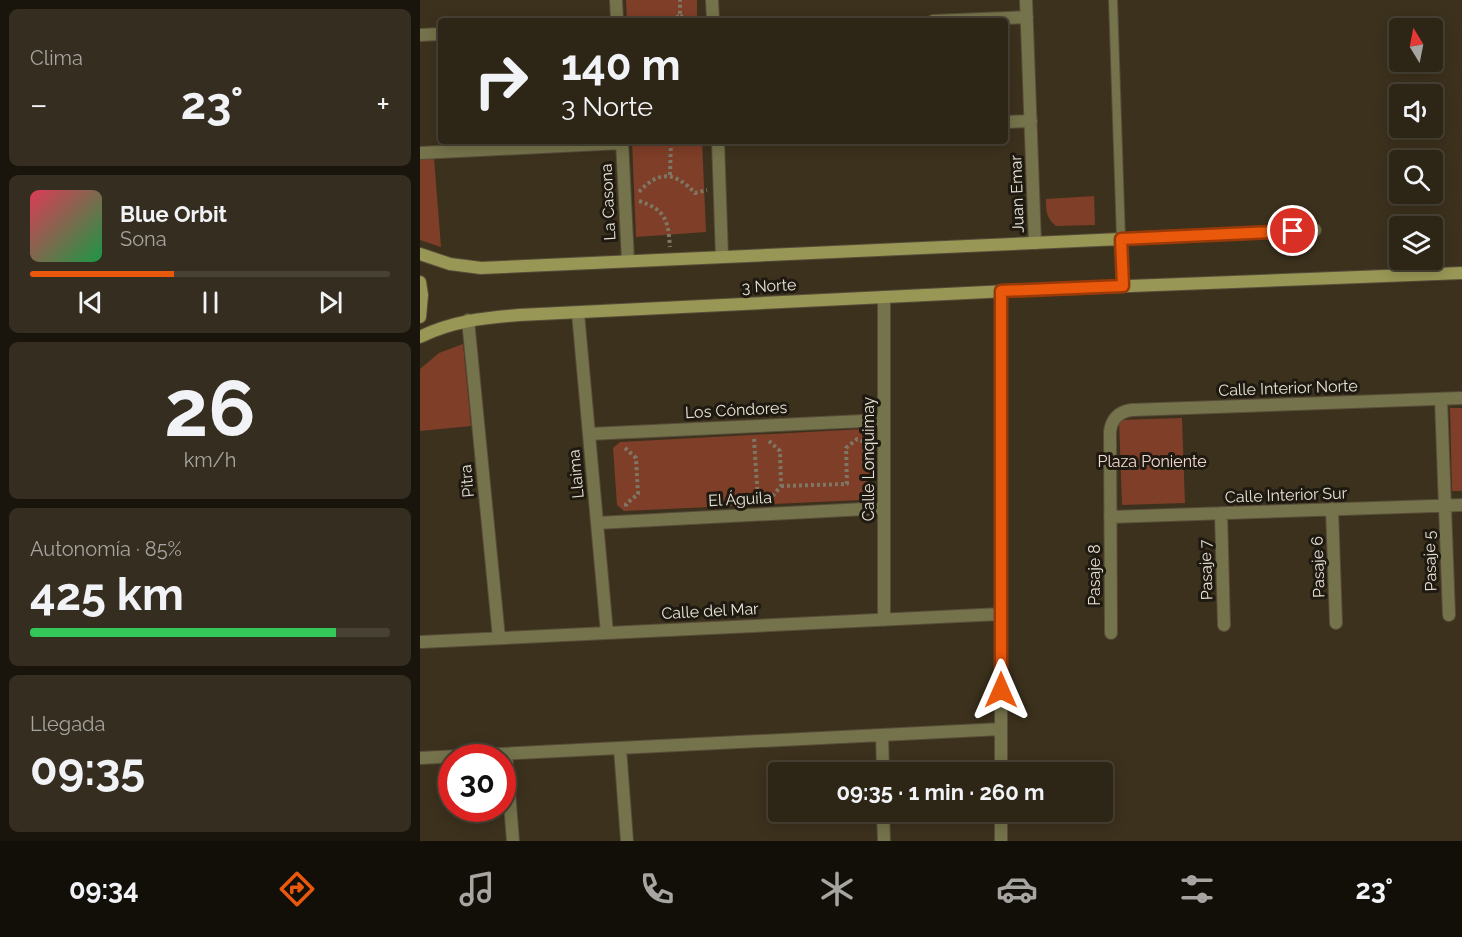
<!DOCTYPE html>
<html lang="es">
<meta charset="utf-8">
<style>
:root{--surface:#2d2516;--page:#352d1f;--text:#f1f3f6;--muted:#a7a5a1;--line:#484235;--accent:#ea580c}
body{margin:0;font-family:Raleway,sans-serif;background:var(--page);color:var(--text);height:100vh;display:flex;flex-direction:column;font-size:22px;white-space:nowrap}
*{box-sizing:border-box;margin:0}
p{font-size:20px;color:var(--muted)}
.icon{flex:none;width:33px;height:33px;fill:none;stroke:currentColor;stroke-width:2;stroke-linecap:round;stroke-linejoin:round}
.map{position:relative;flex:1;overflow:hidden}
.details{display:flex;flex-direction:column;gap:9px;padding:9px;background:#19140c;width:420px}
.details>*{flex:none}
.hud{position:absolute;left:18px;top:18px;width:570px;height:126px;border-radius:6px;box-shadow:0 3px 15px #0003,0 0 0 2px var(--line);background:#2d2516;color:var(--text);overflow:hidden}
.needle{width:39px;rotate:350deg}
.fabs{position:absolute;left:969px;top:18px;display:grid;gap:12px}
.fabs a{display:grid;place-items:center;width:54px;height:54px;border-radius:6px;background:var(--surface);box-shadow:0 3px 15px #0003,0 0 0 2px var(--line);font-size:30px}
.speed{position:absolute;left:18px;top:744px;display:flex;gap:12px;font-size:30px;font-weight:700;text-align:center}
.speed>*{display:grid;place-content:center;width:78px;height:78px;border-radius:50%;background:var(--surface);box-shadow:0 3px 15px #0003,0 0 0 2px var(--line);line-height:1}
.speed .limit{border:9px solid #d22;background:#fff;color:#111}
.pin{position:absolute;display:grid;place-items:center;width:51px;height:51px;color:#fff;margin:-26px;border:3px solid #fff;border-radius:50%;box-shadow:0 2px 6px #0007}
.me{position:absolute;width:66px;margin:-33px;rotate:0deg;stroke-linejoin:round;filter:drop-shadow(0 0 4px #0008)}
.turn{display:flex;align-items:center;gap:21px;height:126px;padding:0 24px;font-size:27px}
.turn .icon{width:78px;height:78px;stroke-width:2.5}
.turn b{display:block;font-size:42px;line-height:51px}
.big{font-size:45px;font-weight:700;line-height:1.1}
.details .widget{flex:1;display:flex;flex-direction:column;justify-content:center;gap:9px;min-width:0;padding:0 21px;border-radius:9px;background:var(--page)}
.details .dial{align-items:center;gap:0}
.dial b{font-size:78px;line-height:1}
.song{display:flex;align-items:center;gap:18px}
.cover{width:72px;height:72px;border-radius:9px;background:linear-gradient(135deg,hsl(350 70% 55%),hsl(140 70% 35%))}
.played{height:6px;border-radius:3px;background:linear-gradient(90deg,var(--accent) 40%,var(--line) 40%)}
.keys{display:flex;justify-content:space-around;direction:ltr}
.heat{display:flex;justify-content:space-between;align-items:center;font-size:33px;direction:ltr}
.charge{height:9px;border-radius:4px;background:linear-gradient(90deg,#34c759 85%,var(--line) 0)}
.trip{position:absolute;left:348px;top:762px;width:345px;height:60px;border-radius:6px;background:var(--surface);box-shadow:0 3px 15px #0003,0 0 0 2px var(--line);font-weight:700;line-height:60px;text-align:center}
.dock{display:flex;height:96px;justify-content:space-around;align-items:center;background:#120f09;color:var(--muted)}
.dock .icon{width:42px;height:42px}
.dock .selected{color:var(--accent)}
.dock b{font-size:27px;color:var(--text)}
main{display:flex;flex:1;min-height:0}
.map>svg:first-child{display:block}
.green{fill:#7f3e27}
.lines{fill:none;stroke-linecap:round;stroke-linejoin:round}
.lane-casing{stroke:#584d3a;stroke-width:10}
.street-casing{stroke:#584d3a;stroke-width:14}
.secondary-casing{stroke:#584d3a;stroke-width:14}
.path{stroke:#7f7664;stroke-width:4;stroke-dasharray:3 3;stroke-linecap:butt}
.lane{stroke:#75734b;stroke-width:8}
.street{stroke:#75734b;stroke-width:12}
.secondary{stroke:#999755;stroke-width:12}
.route-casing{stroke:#983908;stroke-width:15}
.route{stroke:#ea580c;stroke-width:10}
.labels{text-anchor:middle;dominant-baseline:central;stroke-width:6;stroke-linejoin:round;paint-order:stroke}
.street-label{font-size:16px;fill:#e8e2d5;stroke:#1f1a11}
.park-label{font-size:16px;fill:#f2d8cf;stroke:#1f1a11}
</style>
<main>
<section class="details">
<div class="widget"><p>Clima</p>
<div class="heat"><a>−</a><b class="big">23°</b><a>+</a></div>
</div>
<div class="widget">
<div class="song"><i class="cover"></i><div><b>Blue Orbit</b><p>Sona</p></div></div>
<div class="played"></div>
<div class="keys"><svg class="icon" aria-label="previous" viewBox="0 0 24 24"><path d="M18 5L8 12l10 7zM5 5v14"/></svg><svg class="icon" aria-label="pause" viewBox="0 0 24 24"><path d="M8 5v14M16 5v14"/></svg><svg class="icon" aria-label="next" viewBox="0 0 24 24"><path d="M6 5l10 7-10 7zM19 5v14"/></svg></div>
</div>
<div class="widget dial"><b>26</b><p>km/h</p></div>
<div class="widget"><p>Autonomía · 85%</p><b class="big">425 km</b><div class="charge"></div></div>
<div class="widget"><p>Llegada</p><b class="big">09:35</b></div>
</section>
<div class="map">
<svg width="1042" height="841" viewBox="0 0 1042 841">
<rect width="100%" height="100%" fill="#3c311d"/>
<path class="green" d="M206 0H277V21H207Z
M212 141H282L286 232 216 237Z
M14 158 21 247 0 240V159Z
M674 196 675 225 636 226C626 218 626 211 626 199Z
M43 344 51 426 0 431V369L19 353Z
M1030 408H1042V491H1032Z
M762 418 765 503 702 505 699 420Z
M444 429 449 438 450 493 441 500 204 511 197 505 193 448 200 442Z"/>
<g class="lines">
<defs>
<path id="lane" d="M693 0 701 239"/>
<path id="street" d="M196 0 197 21
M292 0 293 21
M606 0 615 243
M513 21 607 17
M0 35 21 34
M585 122 611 121
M202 141 208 261
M298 141 302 257
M0 153 202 143
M701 239 895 230
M581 291V772
M158 313 187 633
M48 320 79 638
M1021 399 1029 615
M169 434 464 420
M912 509 916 623
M801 513 804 625
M690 517 1042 505
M177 523 464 508
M464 620V297
M691 633 690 432C691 420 698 412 711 410L1042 398
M0 642 581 614
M462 735 463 772
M200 748 207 841
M86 754 93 841
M0 758 581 729
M463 812 464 841
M581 841V812"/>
<path id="secondary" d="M0 254 30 264 61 268 701 239 703 286
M0 282 2 295 0 317
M0 337C32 321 64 318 99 315L607 290 1042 273"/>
</defs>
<use href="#lane" class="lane-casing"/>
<use href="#street" class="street-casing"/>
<use href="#secondary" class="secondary-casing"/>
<path class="path" d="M260 16 275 21
M245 21 260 16V0
M250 175 251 141
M219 192C240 169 256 173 275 193L287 190
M219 201C246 210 248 220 250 247
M334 439 338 500
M349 441 360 451 361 486 350 499
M205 448 216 458 218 494 206 504V508
M361 486 427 484 426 448 437 439 444 442 449 435"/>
<use href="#lane" class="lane"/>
<use href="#street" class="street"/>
<use href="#secondary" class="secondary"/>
</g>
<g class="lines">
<defs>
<path id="route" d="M581 690V291L703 286 701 239 873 231"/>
</defs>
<use href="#route" class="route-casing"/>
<use href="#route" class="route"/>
</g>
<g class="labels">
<g class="street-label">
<text transform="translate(597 194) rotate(-92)">Juan Emar</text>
<text transform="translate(188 202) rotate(-93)">La Casona</text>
<text transform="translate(349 286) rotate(-3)">3 Norte</text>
<text transform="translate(868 388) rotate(-2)">Calle Interior Norte</text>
<text transform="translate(316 410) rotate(-3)">Los Cóndores</text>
<text transform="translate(448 459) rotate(-90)">Calle Lonquimay</text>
<text transform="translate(156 474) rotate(-95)">Llaima</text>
<text transform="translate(47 481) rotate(-95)">Pitra</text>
<text transform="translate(866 495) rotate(-2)">Calle Interior Sur</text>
<text transform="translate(320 499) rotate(-3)">El Águila</text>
<text transform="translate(1010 561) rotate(-92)">Pasaje 5</text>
<text transform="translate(898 567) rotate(-92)">Pasaje 6</text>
<text transform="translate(786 570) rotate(-92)">Pasaje 7</text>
<text transform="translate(674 575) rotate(-90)">Pasaje 8</text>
<text transform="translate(290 611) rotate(-3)">Calle del Mar</text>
</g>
<g class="park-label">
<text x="732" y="461">Plaza Poniente</text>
</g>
</g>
</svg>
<div class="fabs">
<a><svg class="needle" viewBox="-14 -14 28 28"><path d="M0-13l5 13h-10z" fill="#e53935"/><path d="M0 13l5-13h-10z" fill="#a7a5a1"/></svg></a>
<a><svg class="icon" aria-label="sound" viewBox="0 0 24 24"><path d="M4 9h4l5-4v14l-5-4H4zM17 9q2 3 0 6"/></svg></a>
<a><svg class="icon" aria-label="search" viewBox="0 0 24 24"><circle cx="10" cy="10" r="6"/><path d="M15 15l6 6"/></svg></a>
<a><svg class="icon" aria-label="layers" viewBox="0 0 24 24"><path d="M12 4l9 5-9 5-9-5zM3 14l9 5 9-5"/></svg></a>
</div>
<div class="speed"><div class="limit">30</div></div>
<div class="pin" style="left:873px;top:231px;background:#d93025"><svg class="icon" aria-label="arrive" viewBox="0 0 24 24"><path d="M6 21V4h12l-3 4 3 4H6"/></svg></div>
<svg class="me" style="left:581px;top:690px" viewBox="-20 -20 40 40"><path d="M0-17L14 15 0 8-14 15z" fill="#ea580c" stroke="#fff" stroke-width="4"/></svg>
<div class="trip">09:35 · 1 min · 260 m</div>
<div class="hud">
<div class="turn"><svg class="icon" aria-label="right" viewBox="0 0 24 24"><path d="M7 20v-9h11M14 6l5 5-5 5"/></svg><div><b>140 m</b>3 Norte</div></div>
</div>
</div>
</main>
<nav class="dock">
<b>09:34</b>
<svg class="icon selected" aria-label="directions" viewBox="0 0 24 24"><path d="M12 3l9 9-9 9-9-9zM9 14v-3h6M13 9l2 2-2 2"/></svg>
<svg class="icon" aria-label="music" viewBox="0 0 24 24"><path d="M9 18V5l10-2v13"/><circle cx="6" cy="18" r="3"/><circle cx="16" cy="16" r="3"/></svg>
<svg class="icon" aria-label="phone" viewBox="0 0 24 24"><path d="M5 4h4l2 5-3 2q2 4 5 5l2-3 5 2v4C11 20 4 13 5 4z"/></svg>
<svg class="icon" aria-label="climate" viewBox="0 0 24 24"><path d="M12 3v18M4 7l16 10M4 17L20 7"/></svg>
<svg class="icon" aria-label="car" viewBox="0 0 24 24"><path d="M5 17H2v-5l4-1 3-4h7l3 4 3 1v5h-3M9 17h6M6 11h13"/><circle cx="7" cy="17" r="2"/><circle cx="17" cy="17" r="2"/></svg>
<svg class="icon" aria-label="filters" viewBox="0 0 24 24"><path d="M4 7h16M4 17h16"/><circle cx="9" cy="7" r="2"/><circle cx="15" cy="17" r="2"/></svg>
<b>23°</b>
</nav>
